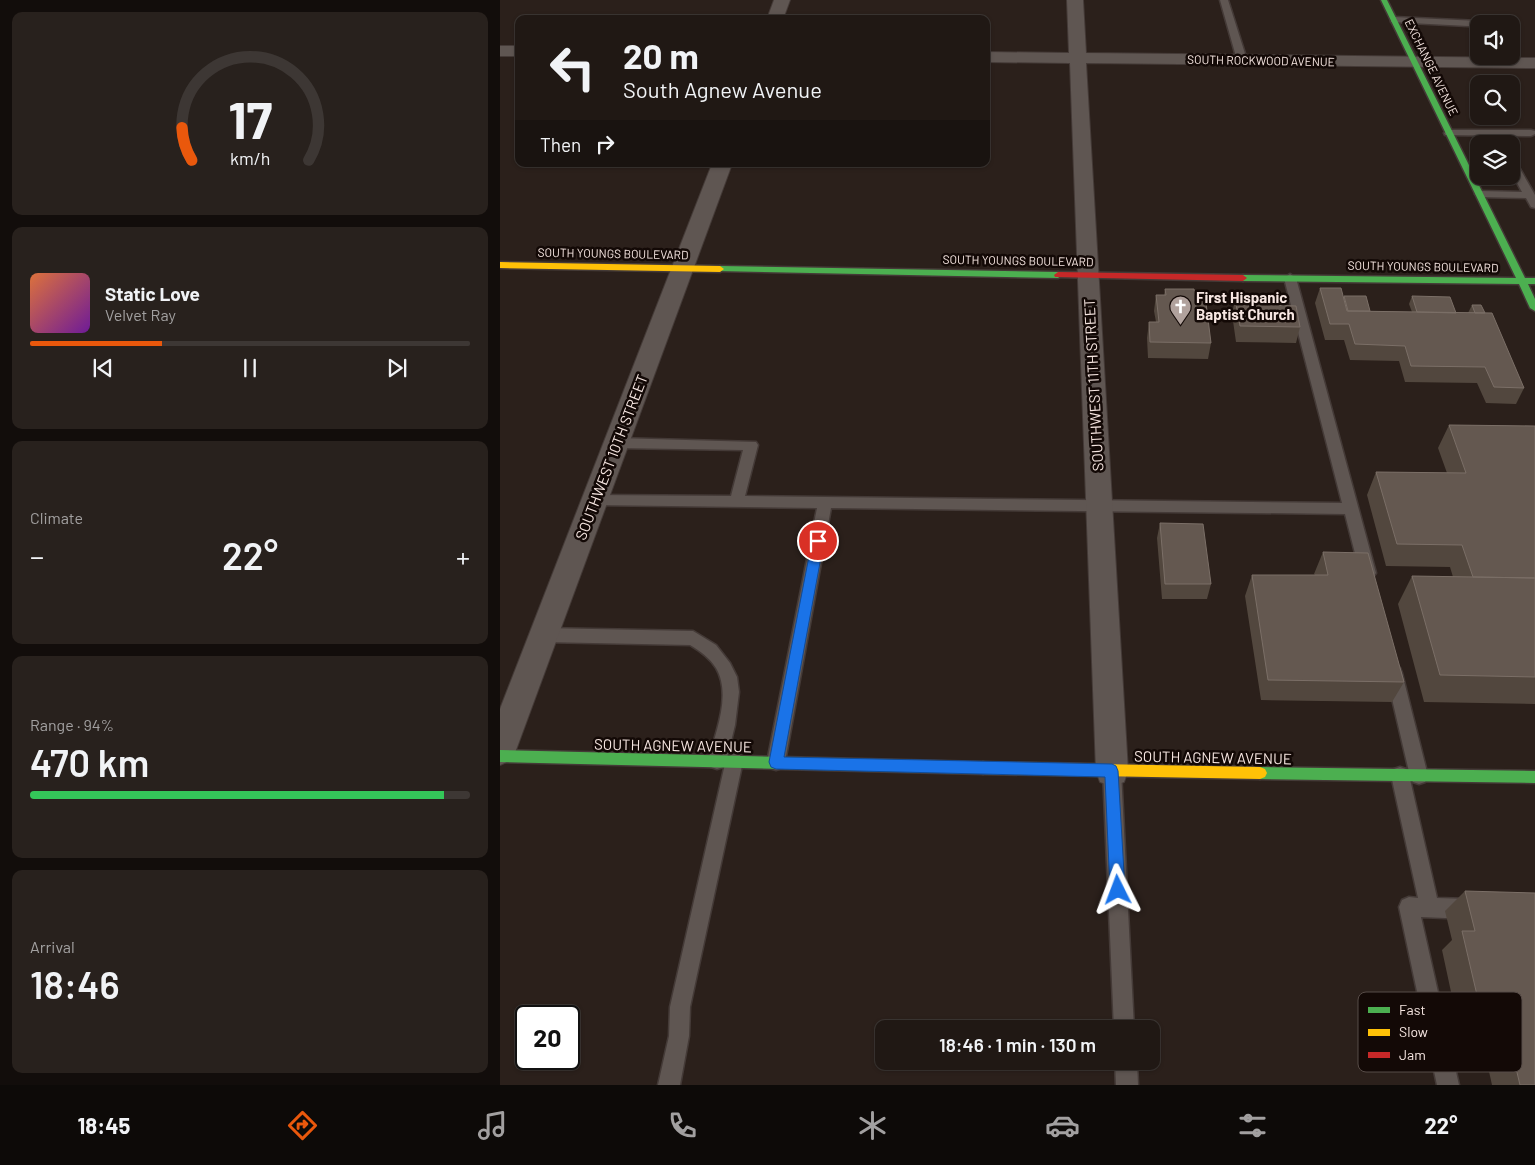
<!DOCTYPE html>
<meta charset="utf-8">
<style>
:root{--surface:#201814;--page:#28211d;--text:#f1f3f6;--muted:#a2a0a0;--line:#3d3734;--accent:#ea580c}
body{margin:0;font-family:Barlow,sans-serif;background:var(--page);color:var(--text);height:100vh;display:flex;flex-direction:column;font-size:19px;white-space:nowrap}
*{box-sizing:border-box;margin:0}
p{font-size:16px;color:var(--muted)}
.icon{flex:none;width:28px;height:28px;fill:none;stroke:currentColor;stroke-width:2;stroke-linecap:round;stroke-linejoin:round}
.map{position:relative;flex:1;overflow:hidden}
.panel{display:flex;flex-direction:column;gap:12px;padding:12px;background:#120d0b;width:500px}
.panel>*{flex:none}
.hud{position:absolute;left:15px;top:15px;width:475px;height:152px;border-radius:10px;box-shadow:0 1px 4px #0004,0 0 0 1px var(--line);background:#201814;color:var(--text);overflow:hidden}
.tools{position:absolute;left:970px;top:15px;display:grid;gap:10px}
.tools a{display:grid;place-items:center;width:50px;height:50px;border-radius:10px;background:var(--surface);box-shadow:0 1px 4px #0004,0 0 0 1px var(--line);font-size:25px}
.speed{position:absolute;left:15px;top:1005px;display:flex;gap:10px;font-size:25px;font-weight:700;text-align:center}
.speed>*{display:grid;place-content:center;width:65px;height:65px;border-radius:50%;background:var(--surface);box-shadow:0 1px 4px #0004,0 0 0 1px var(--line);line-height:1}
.speed .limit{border:2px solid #111;border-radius:8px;background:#fff;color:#111}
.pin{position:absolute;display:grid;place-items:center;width:42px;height:42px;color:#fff;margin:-21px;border:2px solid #fff;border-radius:50%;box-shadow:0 1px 5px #0007}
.me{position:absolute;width:55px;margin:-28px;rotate:357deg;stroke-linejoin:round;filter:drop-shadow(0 0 4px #0008)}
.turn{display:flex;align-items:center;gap:18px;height:105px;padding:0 25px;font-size:22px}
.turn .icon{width:65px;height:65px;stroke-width:2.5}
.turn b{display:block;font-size:35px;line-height:42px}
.then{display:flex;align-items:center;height:48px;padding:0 25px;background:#0003;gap:10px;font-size:19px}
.big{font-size:38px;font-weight:600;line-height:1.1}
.panel .tile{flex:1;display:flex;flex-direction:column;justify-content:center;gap:8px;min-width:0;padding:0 18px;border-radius:10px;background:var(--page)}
.panel .dial{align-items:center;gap:0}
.dial svg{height:130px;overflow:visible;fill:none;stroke:var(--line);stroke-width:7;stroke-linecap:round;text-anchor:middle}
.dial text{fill:var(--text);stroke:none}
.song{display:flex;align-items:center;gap:15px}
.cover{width:60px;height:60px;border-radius:8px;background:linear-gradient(135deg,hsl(20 70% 55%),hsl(280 70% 35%))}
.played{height:5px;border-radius:2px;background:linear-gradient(90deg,var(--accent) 30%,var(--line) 30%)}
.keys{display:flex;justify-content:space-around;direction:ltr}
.heat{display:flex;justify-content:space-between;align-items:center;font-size:28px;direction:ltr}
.charge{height:8px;border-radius:4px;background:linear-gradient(90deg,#34c759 94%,var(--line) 0)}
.trip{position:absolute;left:375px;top:1020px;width:285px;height:50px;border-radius:10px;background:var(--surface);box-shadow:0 1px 4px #0004,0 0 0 1px var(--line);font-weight:600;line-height:50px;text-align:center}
.tab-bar{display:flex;height:80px;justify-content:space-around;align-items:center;background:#0d0a08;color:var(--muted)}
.tab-bar .icon{width:35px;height:35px}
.tab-bar .current{color:var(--accent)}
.tab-bar b{font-size:22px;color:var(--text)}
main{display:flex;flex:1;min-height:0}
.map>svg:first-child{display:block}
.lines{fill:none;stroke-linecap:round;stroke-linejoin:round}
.lane-casing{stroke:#443a37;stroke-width:3}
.street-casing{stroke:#443a37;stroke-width:2}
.fast-casing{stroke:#443a37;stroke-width:3}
.slow-casing{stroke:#443a37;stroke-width:3}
.jam-casing{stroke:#443a37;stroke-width:3}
.lane{fill:#5f5652;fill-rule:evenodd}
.street{fill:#5f5652;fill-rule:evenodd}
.fast{fill:#4caf50;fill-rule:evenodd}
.slow{fill:#ffc107;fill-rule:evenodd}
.jam{fill:#c62828;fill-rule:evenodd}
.wall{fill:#52473e}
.building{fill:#645850;stroke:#7b6f67}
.route{fill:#1a73e8;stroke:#114b97}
.labels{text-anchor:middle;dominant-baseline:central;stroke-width:5;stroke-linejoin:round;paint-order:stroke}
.far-street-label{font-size:12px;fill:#f7e7e2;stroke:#130906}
.poi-label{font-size:15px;font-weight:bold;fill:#f7e7e2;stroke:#130906;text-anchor:start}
.street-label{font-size:15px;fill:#f7e7e2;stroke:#130906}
.key{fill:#130906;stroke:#574c48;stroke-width:1}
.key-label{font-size:14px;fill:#f7e7e2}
</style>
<main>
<section class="panel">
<div class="tile dial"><svg viewBox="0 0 100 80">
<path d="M14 69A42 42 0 1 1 86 69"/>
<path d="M14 69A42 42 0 0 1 8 49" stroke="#ea580c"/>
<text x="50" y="56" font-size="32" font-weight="700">17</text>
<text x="50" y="72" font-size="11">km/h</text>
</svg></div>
<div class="tile">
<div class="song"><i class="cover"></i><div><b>Static Love</b><p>Velvet Ray</p></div></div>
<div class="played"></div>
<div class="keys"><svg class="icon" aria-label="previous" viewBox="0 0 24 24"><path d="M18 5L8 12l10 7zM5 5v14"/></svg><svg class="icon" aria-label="pause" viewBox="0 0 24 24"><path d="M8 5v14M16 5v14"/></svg><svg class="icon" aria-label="next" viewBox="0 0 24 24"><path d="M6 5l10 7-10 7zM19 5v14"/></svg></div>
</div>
<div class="tile"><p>Climate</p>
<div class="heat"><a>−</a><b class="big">22°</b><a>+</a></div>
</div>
<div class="tile"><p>Range · 94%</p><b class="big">470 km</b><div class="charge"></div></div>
<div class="tile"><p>Arrival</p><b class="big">18:46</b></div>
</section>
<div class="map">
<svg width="1035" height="1085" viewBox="0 0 1035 1085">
<rect width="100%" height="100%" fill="#2b201b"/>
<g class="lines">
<defs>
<path id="lane" d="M720 0H728L747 60 745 62 742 63 737 60Z
M894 17 979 21 983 24H979V27L968 26 891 22V18Z
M949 130H1031L1035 131V134L1031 136 945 135 944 133Z
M1011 159 1016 162 1035 195V208L1031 207 1026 198 980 197 975 194 980 191 1022 192 1011 172Z
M790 274 796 278 876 573 873 577 868 579 863 577 860 573 845 514 331 508 285 762 282 768 276 770 270 768 267 762 317 508 95 505 90 504 88 500 90 496 95 495 231 496 243 450 117 448 112 446 110 443 112 440 117 438 256 442 258 445 245 496 842 503 784 278Z
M43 628 193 631 216 645 230 663 237 677 239 692 235 725 227 758 234 753 240 755 243 761 190 1007 189 1036 180 1085H158L169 1036 170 1007 225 764 223 767 217 769 211 767 208 761C215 734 232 695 216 668 210 658 200 651 190 645L43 642 37 640 35 635 37 630Z
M894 666 900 668 902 673 928 776 925 782 919 784 913 782 910 776 886 673 888 668Z
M612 763 618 765 621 771 634 1029H614L603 771 606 765Z
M900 767 906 769 909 775 937 898 969 899 976 902 979 909 976 916 969 919 921 917 959 1085H937L899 907 902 900 909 897 918 898 891 775 894 769Z
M615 1061H637L638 1085H616Z"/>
<path id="street" d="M274 0H290L283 19H267Z
M567 0H583L586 53 1035 58V68L586 63 628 771 624 782 612 786 600 782 596 771 570 63 486 62V52L569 53Z
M0 46H19V56H0Z
M212 164H232L16 750 11 760 0 765V709Z"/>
<path id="fast" d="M881 0H887L1025 278H1035V284H1028L1035 299V311L1030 308 1019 284 743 281 739 278 743 275 1016 278Z
M220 266 558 272 562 275 558 278 217 271 216 269Z
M0 750 483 762 488 764 490 768 488 772 483 774 0 762Z
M760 767 1035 771V783L760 779 755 777 753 773 755 769Z"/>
<path id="slow" d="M0 262 220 266 224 269 220 272 0 268Z
M483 762 760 767 765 769 767 773 765 777 760 779 483 774 478 772 476 768 478 764Z"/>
<path id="jam" d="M558 272 743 275 747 278 743 281 555 277 554 275Z"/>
</defs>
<use href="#lane" class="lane-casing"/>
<use href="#street" class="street-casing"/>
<use href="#fast" class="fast-casing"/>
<use href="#slow" class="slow-casing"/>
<use href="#jam" class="jam-casing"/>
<use href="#lane" class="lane"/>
<use href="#street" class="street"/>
<use href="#fast" class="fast"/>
<use href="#slow" class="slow"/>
<use href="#jam" class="jam"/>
</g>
<path class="wall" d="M820 288 843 297 870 311 912 312 909 304 912 296 956 313H968L972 305 985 313 1024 388 1016 404 986 403 977 383 905 382 899 361 850 360 844 340H825L815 303Z
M665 289 695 295 711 343 708 359 648 358 647 338 649 322H656L654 311 656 295H664Z
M735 299 772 305 800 327 796 343 736 342 732 314Z
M949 425 1035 426V704L924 702 898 604 912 576 953 577 950 567 886 566 867 495 876 472 947 473 938 448Z
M660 523 711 584 707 599H662L657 538Z
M823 552 904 682 892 702 761 700 745 596 752 575H815L814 574Z
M965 891 1035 1085H992L986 1058 965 1057 942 950 952 940 945 911Z"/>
<path class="building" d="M820 288H841L847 311 992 313 1024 388 994 387 985 367 911 366 905 346 855 344 849 324H830Z
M665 289H694L695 295H705L711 343 650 342 649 322H659L656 295H666Z
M844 296H866L870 311H848Z
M912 296 950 297 956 313 917 312Z
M735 299H770L772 305 796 306 800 327 740 326Z
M972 305H981L985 313H975Z
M949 425 1035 426V578L973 577 962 545 897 544 876 472 966 473Z
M660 523 703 524 711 584H665Z
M823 552 868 553 904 682 768 680 752 575H828Z
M912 576 1035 578V677L940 675Z
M965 891 1035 893V1085H1020L1010 1043 988 1042 962 931H975Z"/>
<path class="route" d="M318 537 324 541 284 757 612 764 616 766 618 771 625 890 623 895 618 897 612 895 610 890 605 777 276 769 271 767 269 762 312 541Z"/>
<defs>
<symbol id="church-pin" viewBox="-11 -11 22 30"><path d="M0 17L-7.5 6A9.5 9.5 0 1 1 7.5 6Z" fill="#b0a19c" stroke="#130906"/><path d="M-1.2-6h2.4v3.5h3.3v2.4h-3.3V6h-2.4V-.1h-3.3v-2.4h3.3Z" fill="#fff"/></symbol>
</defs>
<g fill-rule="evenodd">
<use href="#church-pin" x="668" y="294" width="25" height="34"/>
</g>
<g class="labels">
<g class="far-street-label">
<text transform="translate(761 60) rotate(1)">SOUTH ROCKWOOD AVENUE</text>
<text transform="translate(932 67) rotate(64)">EXCHANGE AVENUE</text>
<text transform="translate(113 253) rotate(1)">SOUTH YOUNGS BOULEVARD</text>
<text transform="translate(518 260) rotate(1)">SOUTH YOUNGS BOULEVARD</text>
<text transform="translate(923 266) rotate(1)">SOUTH YOUNGS BOULEVARD</text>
</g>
<g class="poi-label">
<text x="696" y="297">First Hispanic<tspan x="696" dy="17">Baptist Church</tspan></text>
</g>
<g class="street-label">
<text transform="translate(593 385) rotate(-93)">SOUTHWEST 11TH STREET</text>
<text transform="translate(111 457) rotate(-69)">SOUTHWEST 10TH STREET</text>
<text transform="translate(173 745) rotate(1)">SOUTH AGNEW AVENUE</text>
<text transform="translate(713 757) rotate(1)">SOUTH AGNEW AVENUE</text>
</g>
</g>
<rect x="858" y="992" width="164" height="80" rx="8" class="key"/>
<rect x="868" y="1007" width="22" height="6" fill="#4caf50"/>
<rect x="868" y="1029" width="22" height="7" fill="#ffc107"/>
<rect x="868" y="1052" width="22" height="6" fill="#c62828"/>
<g class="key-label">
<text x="899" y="1015">Fast</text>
<text x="899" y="1037">Slow</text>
<text x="899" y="1060">Jam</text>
</g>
</svg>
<div class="tools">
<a><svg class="icon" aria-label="sound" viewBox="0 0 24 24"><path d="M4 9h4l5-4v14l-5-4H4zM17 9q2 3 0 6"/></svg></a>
<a><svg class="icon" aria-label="search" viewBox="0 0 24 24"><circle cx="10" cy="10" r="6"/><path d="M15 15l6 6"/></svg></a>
<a><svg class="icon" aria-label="layers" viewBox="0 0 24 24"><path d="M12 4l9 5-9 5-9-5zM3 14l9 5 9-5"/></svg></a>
</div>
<div class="speed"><div class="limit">20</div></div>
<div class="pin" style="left:318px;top:541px;background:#d93025"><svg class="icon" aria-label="arrive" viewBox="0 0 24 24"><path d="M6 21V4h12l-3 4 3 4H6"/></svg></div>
<svg class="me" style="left:618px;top:890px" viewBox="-20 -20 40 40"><path d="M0-17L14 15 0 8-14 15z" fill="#1a73e8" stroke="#fff" stroke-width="4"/></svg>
<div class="trip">18:46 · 1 min · 130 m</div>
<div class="hud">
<div class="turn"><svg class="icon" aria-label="left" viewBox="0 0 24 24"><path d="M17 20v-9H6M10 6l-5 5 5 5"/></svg><div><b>20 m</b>South Agnew Avenue</div></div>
<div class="then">Then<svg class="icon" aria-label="right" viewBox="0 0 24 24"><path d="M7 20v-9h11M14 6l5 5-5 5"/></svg></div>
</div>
</div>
</main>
<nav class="tab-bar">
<b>18:45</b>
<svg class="icon current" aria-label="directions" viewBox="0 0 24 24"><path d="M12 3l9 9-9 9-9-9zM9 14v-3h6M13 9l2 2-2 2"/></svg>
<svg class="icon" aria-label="music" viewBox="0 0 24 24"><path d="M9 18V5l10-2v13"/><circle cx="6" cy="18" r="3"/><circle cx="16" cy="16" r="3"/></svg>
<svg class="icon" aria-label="phone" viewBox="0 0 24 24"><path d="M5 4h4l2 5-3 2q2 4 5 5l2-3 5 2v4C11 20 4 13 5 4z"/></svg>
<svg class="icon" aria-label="climate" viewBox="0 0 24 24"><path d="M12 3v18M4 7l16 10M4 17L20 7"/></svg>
<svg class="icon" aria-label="car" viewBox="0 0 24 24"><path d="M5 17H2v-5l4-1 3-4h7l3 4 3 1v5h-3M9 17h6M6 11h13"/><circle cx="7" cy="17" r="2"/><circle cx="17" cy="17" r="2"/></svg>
<svg class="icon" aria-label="filters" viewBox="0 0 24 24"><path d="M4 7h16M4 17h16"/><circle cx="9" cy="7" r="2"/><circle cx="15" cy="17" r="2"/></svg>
<b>22°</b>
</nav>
